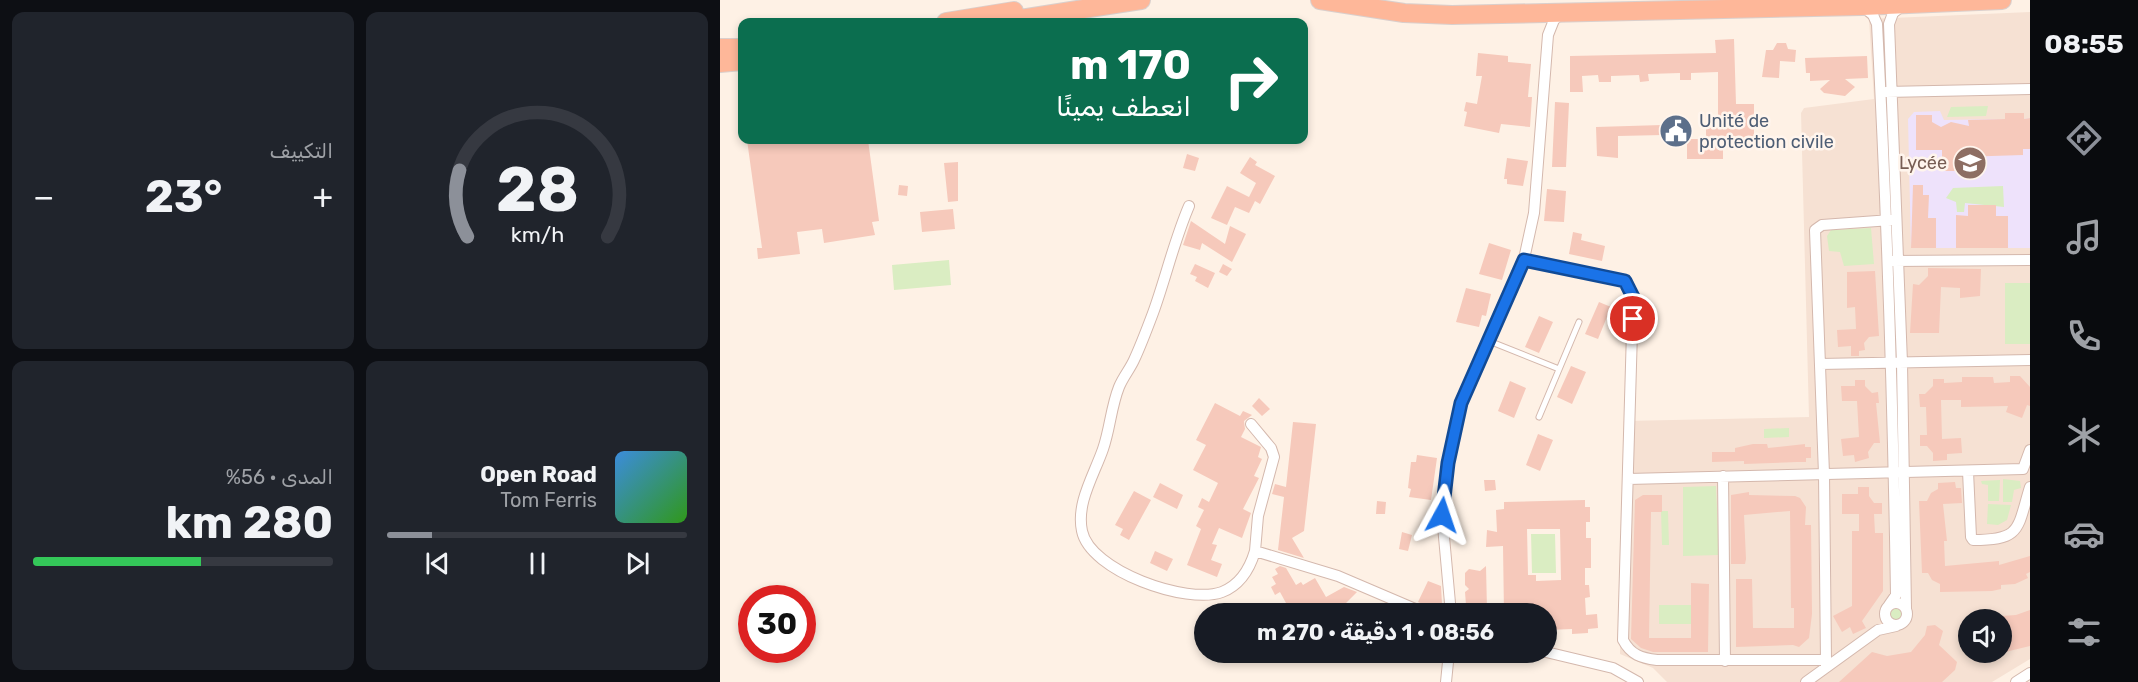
<!DOCTYPE html>
<html lang="ar">
<meta charset="utf-8">
<style>
:root{--surface:#171b24;--page:#20242c;--text:#f1f3f6;--muted:#9ea1a6;--line:#363941;--accent:#8c9099}
body{margin:0;font-family:Rubik,"Noto Sans Arabic",sans-serif;background:var(--page);color:var(--text);direction:rtl;height:100vh;display:flex;flex-direction:column;font-size:22px;white-space:nowrap}
*{box-sizing:border-box;margin:0}
p{font-size:20px;color:var(--muted)}
.icon{flex:none;width:33px;height:33px;fill:none;stroke:currentColor;stroke-width:2;stroke-linecap:round;stroke-linejoin:round}
.map{position:relative;flex:1;overflow:hidden;direction:ltr}
.sheet{display:flex;flex-direction:column;gap:12px;padding:12px;background:#0d0f14;width:720px}
.sheet>*{flex:none}
.hud{position:absolute;left:18px;top:18px;width:570px;height:126px;border-radius:12px;box-shadow:0 3px 9px #0003;direction:rtl;background:#0b6e4f;color:#fff;overflow:hidden}
.controls{position:absolute;left:1238px;top:609px;display:grid;gap:12px}
.controls a{display:grid;place-items:center;width:54px;height:54px;border-radius:50%;background:var(--surface);box-shadow:0 3px 9px #0003;font-size:30px}
.speed{position:absolute;left:18px;top:585px;display:flex;gap:12px;font-size:30px;font-weight:700;text-align:center}
.speed>*{display:grid;place-content:center;width:78px;height:78px;border-radius:50%;background:var(--surface);box-shadow:0 3px 9px #0003;line-height:1}
.speed .limit{border:9px solid #d22;background:#fff;color:#111}
.pin{position:absolute;display:grid;place-items:center;width:51px;height:51px;color:#fff;margin:-26px;border:3px solid #fff;border-radius:50%;box-shadow:0 2px 6px #0007}
.me{position:absolute;width:66px;margin:-33px;rotate:5deg;stroke-linejoin:round;filter:drop-shadow(0 0 4px #0008)}
.turn{display:flex;align-items:center;gap:21px;height:126px;padding:0 18px;font-size:27px}
.turn .icon{width:78px;height:78px;stroke-width:2.5}
.turn b{display:block;font-size:42px;line-height:51px}
.big{font-size:45px;font-weight:700;line-height:1.1}
.sheet .card{flex:1;display:flex;flex-direction:column;justify-content:center;gap:9px;min-width:0;padding:0 21px;border-radius:12px;background:var(--page)}
.sheet .dial{align-items:center;gap:0}
.dial svg{height:156px;overflow:visible;fill:none;stroke:var(--line);stroke-width:7;stroke-linecap:round;text-anchor:middle}
.dial text{fill:var(--text);stroke:none}
.song{display:flex;align-items:center;gap:18px}
.cover{width:72px;height:72px;border-radius:9px;background:linear-gradient(135deg,hsl(210 70% 55%),hsl(110 70% 35%))}
.played{height:6px;border-radius:3px;background:linear-gradient(90deg,var(--accent) 15%,var(--line) 15%)}
.keys{display:flex;justify-content:space-around;direction:ltr}
.heat{display:flex;justify-content:space-between;align-items:center;font-size:33px;direction:ltr}
.charge{height:9px;border-radius:4px;background:linear-gradient(90deg,#34c759 56%,var(--line) 0)}
.sheet .tiles{flex:1;display:grid;gap:12px;grid-template-columns:repeat(2,1fr)}
.trip{position:absolute;left:474px;top:603px;width:363px;height:60px;border-radius:30px;background:var(--surface);box-shadow:0 3px 9px #0003;font-weight:700;line-height:60px;text-align:center;direction:rtl}
main{display:flex;flex:1;min-height:0}
.menu{display:flex;flex-direction:column;width:108px;justify-content:space-around;align-items:center;background:#090b0e;color:var(--muted)}
.menu .icon{width:42px;height:42px}
.menu .current{color:var(--accent)}
.menu b{font-size:27px;color:var(--text)}
.map>svg:first-child{display:block}
.residential{fill:#f6e1d3;fill-rule:evenodd}
.education{fill:#eee2fb}
.green{fill:#daedc2}
.building{fill:#f6c9bb;fill-rule:evenodd}
.lines{fill:none;stroke-linecap:round;stroke-linejoin:round}
.service-casing{stroke:#d4b8ad;stroke-width:7}
.minor-casing{stroke:#d4b8ad;stroke-width:12}
.trunk-casing{stroke:#dacfcc;stroke-width:20}
.service{stroke:#fff;stroke-width:5}
.minor{stroke:#fff;stroke-width:10}
.trunk{stroke:#feb799;stroke-width:18}
.route-casing{stroke:#114b97;stroke-width:15}
.route{stroke:#1a73e8;stroke-width:10}
.labels{text-anchor:middle;dominant-baseline:central;stroke-width:5;stroke-linejoin:round;paint-order:stroke}
.service-label{font-size:18px;fill:#4e5e75;stroke:#fff5ed;text-anchor:start}
.education-label{font-size:18px;fill:#785e54;stroke:#fff5ed;text-anchor:end}
</style>
<main>
<nav class="menu">
<b>08:55</b>
<svg class="icon current" aria-label="directions" viewBox="0 0 24 24"><path d="M12 3l9 9-9 9-9-9zM9 14v-3h6M13 9l2 2-2 2"/></svg>
<svg class="icon" aria-label="music" viewBox="0 0 24 24"><path d="M9 18V5l10-2v13"/><circle cx="6" cy="18" r="3"/><circle cx="16" cy="16" r="3"/></svg>
<svg class="icon" aria-label="phone" viewBox="0 0 24 24"><path d="M5 4h4l2 5-3 2q2 4 5 5l2-3 5 2v4C11 20 4 13 5 4z"/></svg>
<svg class="icon" aria-label="climate" viewBox="0 0 24 24"><path d="M12 3v18M4 7l16 10M4 17L20 7"/></svg>
<svg class="icon" aria-label="car" viewBox="0 0 24 24"><path d="M5 17H2v-5l4-1 3-4h7l3 4 3 1v5h-3M9 17h6M6 11h13"/><circle cx="7" cy="17" r="2"/><circle cx="17" cy="17" r="2"/></svg>
<svg class="icon" aria-label="filters" viewBox="0 0 24 24"><path d="M4 7h16M4 17h16"/><circle cx="9" cy="7" r="2"/><circle cx="15" cy="17" r="2"/></svg>
</nav>
<div class="map">
<svg width="1310" height="682" viewBox="0 0 1310 682">
<rect width="100%" height="100%" fill="#fef1e5"/>
<path class="residential" d="M1310 12V659L1272 682H947L933 668 900 654 905 421 1089 417 1081 113 1084 108 1154 99 1149 19ZM1248 620H1281V652H1248Z"/>
<path class="education" d="M1220 111 1224 120 1285 119V113H1304V119L1310 118V248H1191L1188 119 1194 112Z"/>
<path class="green" d="M1268 106 1266 116 1227 117 1231 107Z
M1283 186 1284 207 1245 203 1244 212H1237L1236 202 1226 198 1233 188Z
M1151 228 1154 264 1124 266 1120 252 1109 251 1107 236 1111 230Z
M229 260 231 285 174 290 172 265Z
M1285 283H1310V344H1285Z
M1069 428V437L1044 438V429Z
M1283 479 1300 481 1301 488 1294 490 1292 502H1283Z
M1280 480 1279 501H1268V485L1262 484 1261 481Z
M996 486 999 555 963 556V487Z
M1268 504 1291 505 1287 520 1278 525 1267 524Z
M941 511H948L949 545H942Z
M811 534H835L836 573H812Z
M939 605H972V624H939Z
M1168 614a8 8 0 1 1 16 0a8 8 0 1 1-16 0Z"/>
<path class="building" d="M1014 39 1016 104H1034V140H1016L1017 148H1003V159H967V139H986V119H998V72L971 73V80H960V73L928 74 929 81 920 82 919 75 891 76V82H879L878 75 862 76 863 92H850V56L996 53 995 40Z
M1057 43H1066L1068 49 1076 50 1075 62 1060 61 1059 78 1042 77 1046 50H1053Z
M758 53 788 56V62L811 64 808 97H812L810 127 781 124 779 133 744 126 747 112 744 111 746 102 757 104 762 76H756Z
M1147 56 1148 78 1125 79 1135 87 1125 96 1104 93 1100 89 1110 80 1090 81V73H1086L1085 58Z
M835 102 849 103 846 167H832Z
M1285 113H1304V119L1310 118V149H1303V155L1240 157V171H1222V150H1196V115H1212V122L1221 127 1231 122 1249 126 1248 120 1285 119Z
M942 125 943 135 898 136V158L877 156 876 127Z
M27 140H148L159 221 152 222 155 235 104 243 102 229 77 232 80 254 38 259 37 248H42Z
M467 154 479 158 475 171 463 168Z
M530 157 537 162 535 165 555 176 540 204 535 201 529 213 515 207 507 225 491 218 507 186 529 197 536 183 520 173Z
M787 158 808 161 803 186 787 184V179H784Z
M238 162V201L228 202 224 163Z
M179 185 188 186 187 196 178 195Z
M1193 185H1203V195H1209L1208 218H1216V248H1191Z
M827 189 846 191 844 222 824 221Z
M1248 205H1276V216H1288V248H1236V215L1248 216Z
M233 209 235 229 202 232 200 212Z
M471 221 505 244 510 226 526 234 512 262 482 243 480 250 463 245Z
M853 232 862 234 861 240 885 246 882 261 849 254Z
M769 243 791 250 782 280 759 274Z
M475 264 495 273 488 288 475 281 477 277 470 274Z
M503 264 512 269 507 276 499 272Z
M1208 268 1261 269 1260 296 1240 298V288L1221 287 1219 333H1190L1193 284 1199 285 1208 276Z
M1155 271 1159 336 1149 337 1144 343 1145 350 1139 351V356H1131V346L1118 347 1117 330 1136 329 1135 307 1127 308V272Z
M746 288 771 294 766 316 762 315 759 327 736 322Z
M879 302 891 307 878 339 865 334Z
M819 316 833 322 819 353 805 347Z
M851 366 866 372 852 404 837 397Z
M1290 376H1300L1310 387V406L1307 405 1302 418 1286 412 1288 406 1241 407V400H1221L1222 439 1241 438 1242 453 1227 454V460L1213 461V453L1207 446H1200V435H1207L1206 407H1200L1199 394H1205L1213 386V379H1224V383L1242 382V377H1273L1274 383 1290 382Z
M1135 380H1145V386L1152 393 1158 392 1159 403H1156L1160 443H1154L1148 452 1149 458 1135 462 1134 455 1123 456 1121 439 1139 437 1137 401H1122L1121 386H1135Z
M790 381 806 388 794 418 778 411Z
M539 398 550 409 542 416 532 406Z
M495 403 520 416 523 411 532 415 524 421 525 429 521 437 541 447 538 457 542 459 534 476 539 478 523 509 531 513 522 538 499 528 492 544 497 545 491 560 502 564 497 577 467 565 481 529 476 526 484 510 478 507 482 498 489 502 498 483 473 470 486 445 476 440Z
M573 422 596 424 584 531 572 538 584 558 558 550 564 497 552 494 555 484 566 487Z
M818 434 833 440 820 471 806 465Z
M1033 444H1047L1048 448 1085 444V447H1091V458H1086V462H1077L1024 464V461L992 462V452H1015V448Z
M697 455 717 458 711 500 689 497 691 489 688 488 691 462H696Z
M764 480H775L776 490 765 491Z
M1235 482 1236 488H1241L1242 503 1223 504 1227 541H1224L1225 566 1279 561V565L1310 556V572L1306 574 1308 578 1295 584 1281 585V589L1272 591 1220 592V584L1212 580 1208 573H1202L1199 501H1207L1211 493 1218 489V483Z
M440 483 463 495 457 509 433 497Z
M1138 487H1149V496L1154 503H1162V514H1154L1155 533H1163V591L1142 621 1146 628 1133 634 1130 627 1122 632 1113 616 1132 606V531H1139V514H1122V494H1138Z
M414 491 431 500 409 540 400 535 403 529 395 525Z
M1029 492V495L1075 496 1080 498 1086 507 1085 525H1091L1092 614 1089 638 1079 647 1073 645 1016 647V579H1032L1033 628H1074V608H1071L1070 511 1024 515 1026 559 1025 564H1011V495Z
M923 495H942V512H931L929 638H971V583L989 584 988 652H933L921 648 911 639 915 500Z
M865 500V507H870V522H866V538H871V568H865V585H869L870 597 865 598 866 615 877 614 878 628 868 629V633L852 634V629L827 630V613L784 614 783 546 766 547 767 530 777 532 776 510 784 509V502ZM807 529H840L841 580 816 581V575H808Z
M657 501 666 502 665 514H656Z
M682 532 692 535 688 551 679 549Z
M435 551 453 559 447 571 430 563Z
M560 566 566 568 576 585 581 582 583 585 595 578 606 597 624 587 637 592 624 605 626 609 618 614H572L560 592 555 595 551 587 556 584 552 577 558 574 555 569Z
M766 566 767 610 759 606 752 608 746 605 745 592 749 589 745 585V573L749 569 760 571Z
M708 581 721 586 722 604 719 611 698 602Z
M1310 610V646L1281 653V616L1296 615Z
M1215 625 1223 631 1219 645 1237 662 1235 670 1222 682H1119L1152 652 1167 656 1191 652 1205 635 1207 626Z"/>
<g class="lines">
<defs>
<path id="service" d="M769 341 839 369
M819 417 859 322"/>
<path id="minor" d="M1142 6 1153 15 1157 24C1167 214 1173 405 1176 595L1169 605
M1182 6 1173 13 1169 24 1182 363 1186 609
M1166 92 1310 89
M469 206C454 241 446 277 433 313 427 329 421 345 414 360 410 369 403 377 399 387 391 407 390 429 383 449 374 475 356 503 362 531 370 571 467 605 502 592 520 585 530 568 535 551
M804 259 905 281 913 297 903 640C911 655 921 658 937 660H1106V667
M1172 261 1310 260
M1100 364 1310 360
M531 424 551 448 554 457 538 516 535 551 618 576 707 614
M1248 471 1251 537 1253 540C1302 540 1297 529 1310 487
M1003 476 1005 661
M908 479 1303 469 1310 450
M1165 614a11 11 0 1 1 22 0a11 11 0 1 1-22 0Z
M731 614 722 515 728 463 741 403 804 259 814 213 828 35 834 20 842 13
M826 652 893 668 918 682
M1106 660 1104 474 1095 230 1102 225 1171 220
M726 682 729 652
M1086 682 1158 630 1176 626
M1296 682 1310 673"/>
<path id="trunk" d="M600 0 684 13 732 15 1142 6 1282 0
M226 22 294 11
M280 22 421 0
M0 48H22
M0 63 22 61"/>
</defs>
<use href="#service" class="service-casing"/>
<use href="#minor" class="minor-casing"/>
<use href="#trunk" class="trunk-casing"/>
<use href="#service" class="service"/>
<use href="#minor" class="minor"/>
<use href="#trunk" class="trunk"/>
</g>
<g class="lines">
<defs>
<path id="route" d="M722 515 728 463 741 403 804 260 905 281 913 297V319"/>
</defs>
<use href="#route" class="route-casing"/>
<use href="#route" class="route"/>
</g>
<defs>
<symbol id="civic-disc" viewBox="-11 -11 22 22"><circle r="9.5" fill="#5c6f8a" stroke="#fff5ed"/><path d="M-.6-6.5H3V-4.5H.6V-3L4-1V1h2V6H-6V1h2V-1L-.6-3ZM-1.2 2.5V6h2.4V2.5Z" fill="#fff"/></symbol>
<symbol id="school-disc" viewBox="-11 -11 22 22"><circle r="9.5" fill="#8d6e63" stroke="#fff5ed"/><path d="M0-5L7-2L0 1L-7-2ZM-4 1L0 2.5L4 1V4Q0 6-4 4Z" fill="#fff"/></symbol>
</defs>
<g fill-rule="evenodd">
<use href="#civic-disc" x="937" y="112" width="38" height="38"/>
<use href="#school-disc" x="1231" y="144" width="38" height="38"/>
</g>
<g class="labels">
<g class="service-label">
<text x="979" y="121">Unité de<tspan x="979" dy="21">protection civile</tspan></text>
</g>
<g class="education-label">
<text x="1227" y="163">Lycée</text>
</g>
</g>
</svg>
<div class="controls">
<a><svg class="icon" aria-label="sound" viewBox="0 0 24 24"><path d="M4 9h4l5-4v14l-5-4H4zM17 9q2 3 0 6"/></svg></a>
</div>
<div class="speed"><div class="limit">30</div></div>
<div class="pin" style="left:913px;top:319px;background:#d93025"><svg class="icon" aria-label="arrive" viewBox="0 0 24 24"><path d="M6 21V4h12l-3 4 3 4H6"/></svg></div>
<svg class="me" style="left:722px;top:515px" viewBox="-20 -20 40 40"><path d="M0-17L14 15 0 8-14 15z" fill="#1a73e8" stroke="#fff" stroke-width="4"/></svg>
<div class="trip">08:56 · 1 دقيقة · 270 m</div>
<div class="hud">
<div class="turn"><svg class="icon" aria-label="right" viewBox="0 0 24 24"><path d="M7 20v-9h11M14 6l5 5-5 5"/></svg><div><b>170 m</b>انعطف يمينًا</div></div>
</div>
</div>
<section class="sheet">
<div class="tiles">
<div class="card dial"><svg viewBox="0 0 100 80">
<path d="M14 69A42 42 0 1 1 86 69"/>
<path d="M14 69A42 42 0 0 1 10 35" stroke="#8c9099"/>
<text x="50" y="56" font-size="32" font-weight="700">28</text>
<text x="50" y="72" font-size="11">km/h</text>
</svg></div>
<div class="card"><p>التكييف</p>
<div class="heat"><a>−</a><b class="big">23°</b><a>+</a></div>
</div>
<div class="card">
<div class="song"><i class="cover"></i><div><b>Open Road</b><p>Tom Ferris</p></div></div>
<div class="played"></div>
<div class="keys"><svg class="icon" aria-label="previous" viewBox="0 0 24 24"><path d="M18 5L8 12l10 7zM5 5v14"/></svg><svg class="icon" aria-label="pause" viewBox="0 0 24 24"><path d="M8 5v14M16 5v14"/></svg><svg class="icon" aria-label="next" viewBox="0 0 24 24"><path d="M6 5l10 7-10 7zM19 5v14"/></svg></div>
</div>
<div class="card"><p>المدى · 56%</p><b class="big">280 km</b><div class="charge"></div></div>
</div>
</section>
</main>
